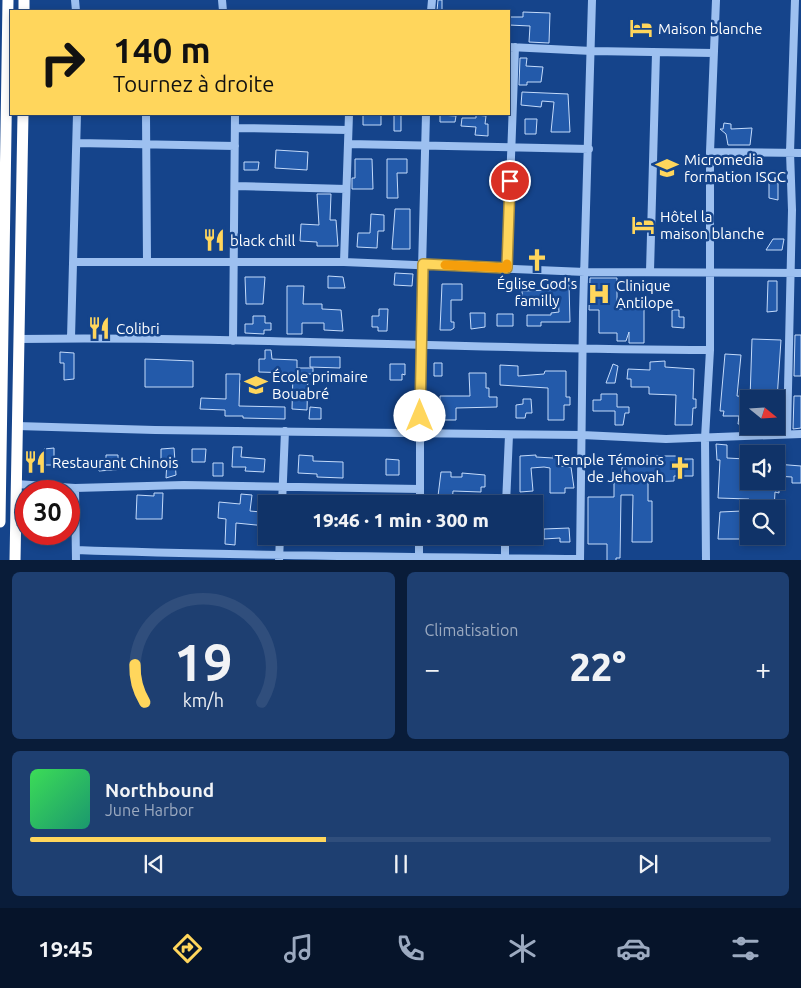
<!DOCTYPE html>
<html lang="fr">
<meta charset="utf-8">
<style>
:root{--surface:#103368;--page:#1e3f71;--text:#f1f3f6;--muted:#9caac0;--line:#304e7c;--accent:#ffd65c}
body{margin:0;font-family:Ubuntu,sans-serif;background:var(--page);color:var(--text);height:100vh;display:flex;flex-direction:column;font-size:19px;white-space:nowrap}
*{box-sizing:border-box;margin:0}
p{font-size:16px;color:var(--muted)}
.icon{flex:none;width:28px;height:28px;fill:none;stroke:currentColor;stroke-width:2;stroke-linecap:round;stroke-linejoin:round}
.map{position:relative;height:560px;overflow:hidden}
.details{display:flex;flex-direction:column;gap:12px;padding:12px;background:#091c39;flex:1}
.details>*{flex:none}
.guide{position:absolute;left:10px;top:10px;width:500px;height:105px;border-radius:0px;box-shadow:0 2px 8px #0003,0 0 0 1px var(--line);background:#ffd65c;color:#111;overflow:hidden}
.needle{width:32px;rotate:108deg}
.controls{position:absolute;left:740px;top:390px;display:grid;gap:10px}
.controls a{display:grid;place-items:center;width:45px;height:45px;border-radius:0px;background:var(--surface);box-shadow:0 2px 8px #0003,0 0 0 1px var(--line);font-size:25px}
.speed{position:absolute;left:15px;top:480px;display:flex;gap:10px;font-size:25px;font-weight:700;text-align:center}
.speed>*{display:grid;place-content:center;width:65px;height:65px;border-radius:50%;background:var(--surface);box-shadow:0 2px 8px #0003,0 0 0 1px var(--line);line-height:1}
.speed .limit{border:8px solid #d22;background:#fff;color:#111}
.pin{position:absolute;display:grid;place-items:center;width:42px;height:42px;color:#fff;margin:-21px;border:2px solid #fff;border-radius:50%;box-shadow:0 1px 5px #0007}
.me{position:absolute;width:55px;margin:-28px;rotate:0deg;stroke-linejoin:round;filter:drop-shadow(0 0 4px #0008)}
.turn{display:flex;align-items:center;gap:18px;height:105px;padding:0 20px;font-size:22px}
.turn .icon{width:65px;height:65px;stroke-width:2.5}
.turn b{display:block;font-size:35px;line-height:42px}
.big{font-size:38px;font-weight:800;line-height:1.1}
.details .tile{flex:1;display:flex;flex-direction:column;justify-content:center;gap:8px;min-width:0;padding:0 18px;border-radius:8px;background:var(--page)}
.details .dial{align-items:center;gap:0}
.dial svg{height:130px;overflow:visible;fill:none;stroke:var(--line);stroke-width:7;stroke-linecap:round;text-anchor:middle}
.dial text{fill:var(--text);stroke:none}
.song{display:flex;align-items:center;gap:15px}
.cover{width:60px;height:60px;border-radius:8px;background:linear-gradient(135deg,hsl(130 70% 55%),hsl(160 70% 35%))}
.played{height:5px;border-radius:2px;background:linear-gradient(90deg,var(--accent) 40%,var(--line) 40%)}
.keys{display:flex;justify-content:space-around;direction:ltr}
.heat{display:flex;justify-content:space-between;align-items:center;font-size:28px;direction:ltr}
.details .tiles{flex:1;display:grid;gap:12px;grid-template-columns:1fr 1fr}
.tile:last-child{grid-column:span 2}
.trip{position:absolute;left:258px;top:495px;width:285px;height:50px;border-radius:0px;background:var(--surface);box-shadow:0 2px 8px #0003,0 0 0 1px var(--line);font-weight:800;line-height:50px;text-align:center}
.tab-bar{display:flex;height:80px;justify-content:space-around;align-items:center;background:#06142a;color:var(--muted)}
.tab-bar .icon{width:35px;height:35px}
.tab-bar .selected{color:var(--accent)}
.tab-bar b{font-size:22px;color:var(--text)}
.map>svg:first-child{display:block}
.building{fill:#235aaa;stroke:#c4dbfb}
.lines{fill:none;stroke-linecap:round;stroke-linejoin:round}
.minor{stroke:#9dc0f0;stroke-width:8}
.highway{stroke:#fff;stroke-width:11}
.route-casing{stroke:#a68b3c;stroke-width:12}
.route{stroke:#ffd65c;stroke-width:9}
.slow{stroke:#f59e0b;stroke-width:9}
.labels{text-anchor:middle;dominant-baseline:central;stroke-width:5;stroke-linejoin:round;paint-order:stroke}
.poi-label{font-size:15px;fill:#fff;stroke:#15448b;text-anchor:start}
</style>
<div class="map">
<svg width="801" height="561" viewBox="0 0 801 561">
<rect width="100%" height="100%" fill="#15448b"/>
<path class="building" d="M438 0H442V11H437Z
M523 12 550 13 549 43 529 42 530 26 509 25V17H523Z
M520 58H527L526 66 543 67 541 82H527V85H519Z
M522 92 568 94 570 132H551L554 102 542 101 541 107 521 105Z
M363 114H381V125H363Z
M394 114H401V131H394Z
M440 115 456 116 455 122H440Z
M476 115 486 116 485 124H488V136L475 135 476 127 461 126 462 118H476Z
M525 119H537L536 134H525Z
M724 123 731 124V129L752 128 750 145H728L726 134 720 129H723Z
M276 150 308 152 307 170 275 168Z
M355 159H372L373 189H352V178H355Z
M387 159H407V173H397L398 198H387Z
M244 162H259L258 170H244Z
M769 182 778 183V200L769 198Z
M317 194H331L330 220H336L338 246H317V242L300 241 301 224 319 225Z
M395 209H410V249H392Z
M371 214 384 215V231H378L377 248 357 247 358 233H370Z
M773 239H784L782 250H766Z
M395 273 413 274 412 286 394 285Z
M328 276 343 277 345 288H328Z
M245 277H265L263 304H246Z
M590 278H617V309H644V343H629V332L626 341H617V333H599V310H589Z
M768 281H777V311L767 312Z
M442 284H462V300H451V322H454V328L451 330H440Z
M559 285H569L570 322H541V326H527V315H551V313L559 312 558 298 542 299V303L523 304 522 291 551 290 559 289Z
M287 286H304L303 304H322V309L341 310 343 331 324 330V323H302V334H287Z
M379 309H388L387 331H378V327H372V316H379Z
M672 310H679V317H684V328L672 327Z
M470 313H485V327L471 329Z
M497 314H513V326H497Z
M253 316H265V323H271V330H264V334L245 333V324H253Z
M795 335H801V376H794Z
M752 339 781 340 777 399H750Z
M265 350H271L272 359 297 360V368H313V374H308L307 410 292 409 293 373 259 372V359H265Z
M60 352 74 353V379L64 380V363H60Z
M725 354 741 355 737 396 749 397 746 424H738L739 416H723L724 411H720Z
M310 357H340V368L310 367Z
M145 359 193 361V387H145Z
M665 361V367L694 369 693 399H696V408H693L692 425H675L676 395 649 394V387H631V379H627L628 369 650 370V362Z
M434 363H442V376H434Z
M390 364H405V375L402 374V380H390Z
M613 364 618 366 615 383H606Z
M500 365 518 366V376L544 374 545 371H566V397H570V405H564V420H548V388L500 385Z
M469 373H486V388H489V397H497V407L456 408V420H440V396H470Z
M226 374H240L239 406 285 407V419L243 418V416H225V410L200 409 201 398 226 399Z
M601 394H617V407H629V413H625L623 425H615V411H593V400H601Z
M794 396H801V428L793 429Z
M523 399H531L532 413H526L525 418H516V405L523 404Z
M310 407 321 408V419H309Z
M716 444 727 445V458L746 459V484L779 483V493L775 492 774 509H748L749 499 718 498 720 460H717Z
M233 447H242L241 457 265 459 264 472 245 471 246 467H232Z
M54 448V465H44V449Z
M174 448 176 475 166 478 167 461H161V449Z
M192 449H206L205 462H192Z
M106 455H118V459L123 458 124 469 99 471 98 460 106 459Z
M299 455 313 456V461L343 462V478L317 477V474L298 473Z
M536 455V457L553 458V455H560V466L571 467 574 488H565V493H550V468L544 467 531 468 533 491 520 492V456Z
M648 456H683V459H693V476H674V481L648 482V501H652V542H632L633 495H621L620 558H616V561H607V544H588V497H614V475H622V459L648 458Z
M386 459 399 460V475H386Z
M213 463H223V476H213Z
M776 464 801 466V483H792V477L776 476Z
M441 472H451V477H462V473L485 475V487H481V492L453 491 452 504H437Z
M154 493H163L162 519H136L137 495 154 496Z
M241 494 252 495 250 511 261 512 262 495H271L270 504H266V526L236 523 235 545 225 544 226 519 218 518 219 502 240 504Z
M352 497H363V504H352Z
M742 511H749L746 539H718L720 512Z
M569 528 570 542H560V538L544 539V529Z
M325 536H362V544L325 545Z
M384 536H399V544H384Z"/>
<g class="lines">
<path class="minor" d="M75 0 76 11
M222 0 223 11
M431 11 432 0
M509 47 592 51 713 53
M146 114 147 261
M236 128 348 130
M77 143 235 146
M348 144 589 149
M710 152 801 153
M235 186 346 189
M73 262H344L585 272 801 273
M344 262 349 114
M507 267 515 47
M650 271 656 53
M71 338 77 114
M18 339C249 336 480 350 710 350
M233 341 235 114
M17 426 155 430 582 435 666 439 801 434
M787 434 792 210 790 152 795 0
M16 484 75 488 184 485 420 489
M75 488 76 561
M282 504 285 431
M420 504V346L426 114
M506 504 509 435
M76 550C244 556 412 557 580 559
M279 561 280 536
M419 561V536
M505 561V536
M580 561 583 312 592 0
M706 561 705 438 710 350V152L716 0"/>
<path class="highway" d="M24 11V0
M0 522 8 0
M15 561 23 114"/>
</g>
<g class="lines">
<defs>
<path id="route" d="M420 416 423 264 507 268 510 181"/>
</defs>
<use href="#route" class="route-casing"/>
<use href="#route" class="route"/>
<path class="slow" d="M445 265 507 268V264"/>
</g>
<defs>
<symbol id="hotel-bare" viewBox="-9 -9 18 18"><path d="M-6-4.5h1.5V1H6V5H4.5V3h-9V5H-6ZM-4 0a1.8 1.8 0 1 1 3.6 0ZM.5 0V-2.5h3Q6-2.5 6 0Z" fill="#ffd65c" stroke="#15448b" stroke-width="2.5" paint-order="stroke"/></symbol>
<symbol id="school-bare" viewBox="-9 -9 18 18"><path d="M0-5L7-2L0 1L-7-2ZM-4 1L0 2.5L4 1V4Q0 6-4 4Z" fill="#ffd65c" stroke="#15448b" stroke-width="2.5" paint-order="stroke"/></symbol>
<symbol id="restaurant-bare" viewBox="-9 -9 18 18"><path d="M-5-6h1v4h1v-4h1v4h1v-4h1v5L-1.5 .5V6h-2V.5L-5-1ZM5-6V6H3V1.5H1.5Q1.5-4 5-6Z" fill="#ffd65c" stroke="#15448b" stroke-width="2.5" paint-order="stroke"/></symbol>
<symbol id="church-bare" viewBox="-9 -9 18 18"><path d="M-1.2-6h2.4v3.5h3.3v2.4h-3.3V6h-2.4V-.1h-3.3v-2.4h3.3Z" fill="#ffd65c" stroke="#15448b" stroke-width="2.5" paint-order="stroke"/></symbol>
<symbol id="hospital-bare" viewBox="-9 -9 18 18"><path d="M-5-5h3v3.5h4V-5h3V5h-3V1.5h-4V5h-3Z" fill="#ffd65c" stroke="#15448b" stroke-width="2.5" paint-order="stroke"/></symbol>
</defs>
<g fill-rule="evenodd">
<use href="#hotel-bare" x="625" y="12" width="32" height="32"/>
<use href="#school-bare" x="651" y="152" width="32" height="32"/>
<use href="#hotel-bare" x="627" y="209" width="32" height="32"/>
<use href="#restaurant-bare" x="198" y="224" width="32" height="32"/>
<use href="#church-bare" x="521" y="244" width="32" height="32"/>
<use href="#hospital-bare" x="583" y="278" width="32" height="32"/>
<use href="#restaurant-bare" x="83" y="312" width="32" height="32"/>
<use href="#school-bare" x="240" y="369" width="32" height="32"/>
<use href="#restaurant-bare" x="19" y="446" width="32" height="32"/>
<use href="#church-bare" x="664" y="452" width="32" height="32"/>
</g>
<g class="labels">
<g class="poi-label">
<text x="658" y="28">Maison blanche</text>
<text x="684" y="159">Micromedia<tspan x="684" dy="17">formation ISGC</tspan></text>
<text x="660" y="216">Hôtel la<tspan x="660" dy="17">maison blanche</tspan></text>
<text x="230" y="240">black chill</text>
<text x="537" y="283" text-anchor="middle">Église God's<tspan x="537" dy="17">familly</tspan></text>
<text x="616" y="285">Clinique<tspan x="616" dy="17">Antilope</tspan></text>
<text x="116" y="328">Colibri</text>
<text x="272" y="376">École primaire<tspan x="272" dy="17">Bouabré</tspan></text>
<text x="664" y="459" text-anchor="end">Temple Témoins<tspan x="664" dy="17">de Jehovah</tspan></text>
<text x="52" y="462">Restaurant Chinois</text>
</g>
</g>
</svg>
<div class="controls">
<a><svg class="needle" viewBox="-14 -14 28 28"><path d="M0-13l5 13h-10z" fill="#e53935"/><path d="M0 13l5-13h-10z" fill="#9caac0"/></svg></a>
<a><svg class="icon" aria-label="sound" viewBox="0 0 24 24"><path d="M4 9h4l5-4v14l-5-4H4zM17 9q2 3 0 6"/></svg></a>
<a><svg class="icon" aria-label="search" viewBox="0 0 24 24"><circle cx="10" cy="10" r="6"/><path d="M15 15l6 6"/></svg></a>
</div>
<div class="speed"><div class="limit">30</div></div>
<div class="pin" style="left:510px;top:181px;background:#d93025"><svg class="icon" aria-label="arrive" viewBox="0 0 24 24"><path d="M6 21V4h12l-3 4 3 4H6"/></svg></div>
<svg class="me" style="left:420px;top:416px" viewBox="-20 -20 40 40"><circle r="19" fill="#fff"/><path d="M0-13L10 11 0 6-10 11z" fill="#ffd65c"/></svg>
<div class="trip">19:46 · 1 min · 300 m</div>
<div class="guide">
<div class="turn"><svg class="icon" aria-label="right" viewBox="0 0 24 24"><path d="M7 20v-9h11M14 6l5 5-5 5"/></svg><div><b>140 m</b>Tournez à droite</div></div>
</div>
</div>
<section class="details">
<div class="tiles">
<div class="tile dial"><svg viewBox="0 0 100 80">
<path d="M14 69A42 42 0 1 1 86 69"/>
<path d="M14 69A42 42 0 0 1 8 46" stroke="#ffd65c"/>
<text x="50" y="56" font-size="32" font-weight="700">19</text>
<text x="50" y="72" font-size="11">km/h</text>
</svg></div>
<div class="tile"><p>Climatisation</p>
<div class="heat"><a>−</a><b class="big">22°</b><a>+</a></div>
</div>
<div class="tile">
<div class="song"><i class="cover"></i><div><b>Northbound</b><p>June Harbor</p></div></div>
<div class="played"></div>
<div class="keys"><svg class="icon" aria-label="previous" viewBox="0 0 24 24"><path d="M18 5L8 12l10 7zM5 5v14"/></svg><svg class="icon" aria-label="pause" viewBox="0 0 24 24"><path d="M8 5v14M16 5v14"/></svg><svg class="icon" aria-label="next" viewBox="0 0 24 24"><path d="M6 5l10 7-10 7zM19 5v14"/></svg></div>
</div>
</div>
</section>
<nav class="tab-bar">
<b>19:45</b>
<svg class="icon selected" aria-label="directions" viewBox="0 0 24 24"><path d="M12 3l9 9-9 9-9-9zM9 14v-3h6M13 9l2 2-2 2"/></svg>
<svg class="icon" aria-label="music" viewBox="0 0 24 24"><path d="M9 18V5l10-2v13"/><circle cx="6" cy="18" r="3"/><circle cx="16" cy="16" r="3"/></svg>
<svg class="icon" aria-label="phone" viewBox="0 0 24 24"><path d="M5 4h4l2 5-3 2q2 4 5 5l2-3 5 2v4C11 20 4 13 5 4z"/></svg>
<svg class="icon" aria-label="climate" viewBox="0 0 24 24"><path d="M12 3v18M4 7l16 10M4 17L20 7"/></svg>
<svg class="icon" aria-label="car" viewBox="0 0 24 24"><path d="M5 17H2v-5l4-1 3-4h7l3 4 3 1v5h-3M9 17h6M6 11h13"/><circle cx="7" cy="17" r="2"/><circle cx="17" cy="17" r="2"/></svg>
<svg class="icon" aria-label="filters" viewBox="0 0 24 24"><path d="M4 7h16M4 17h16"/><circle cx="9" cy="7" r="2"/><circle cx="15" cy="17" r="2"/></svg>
</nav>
